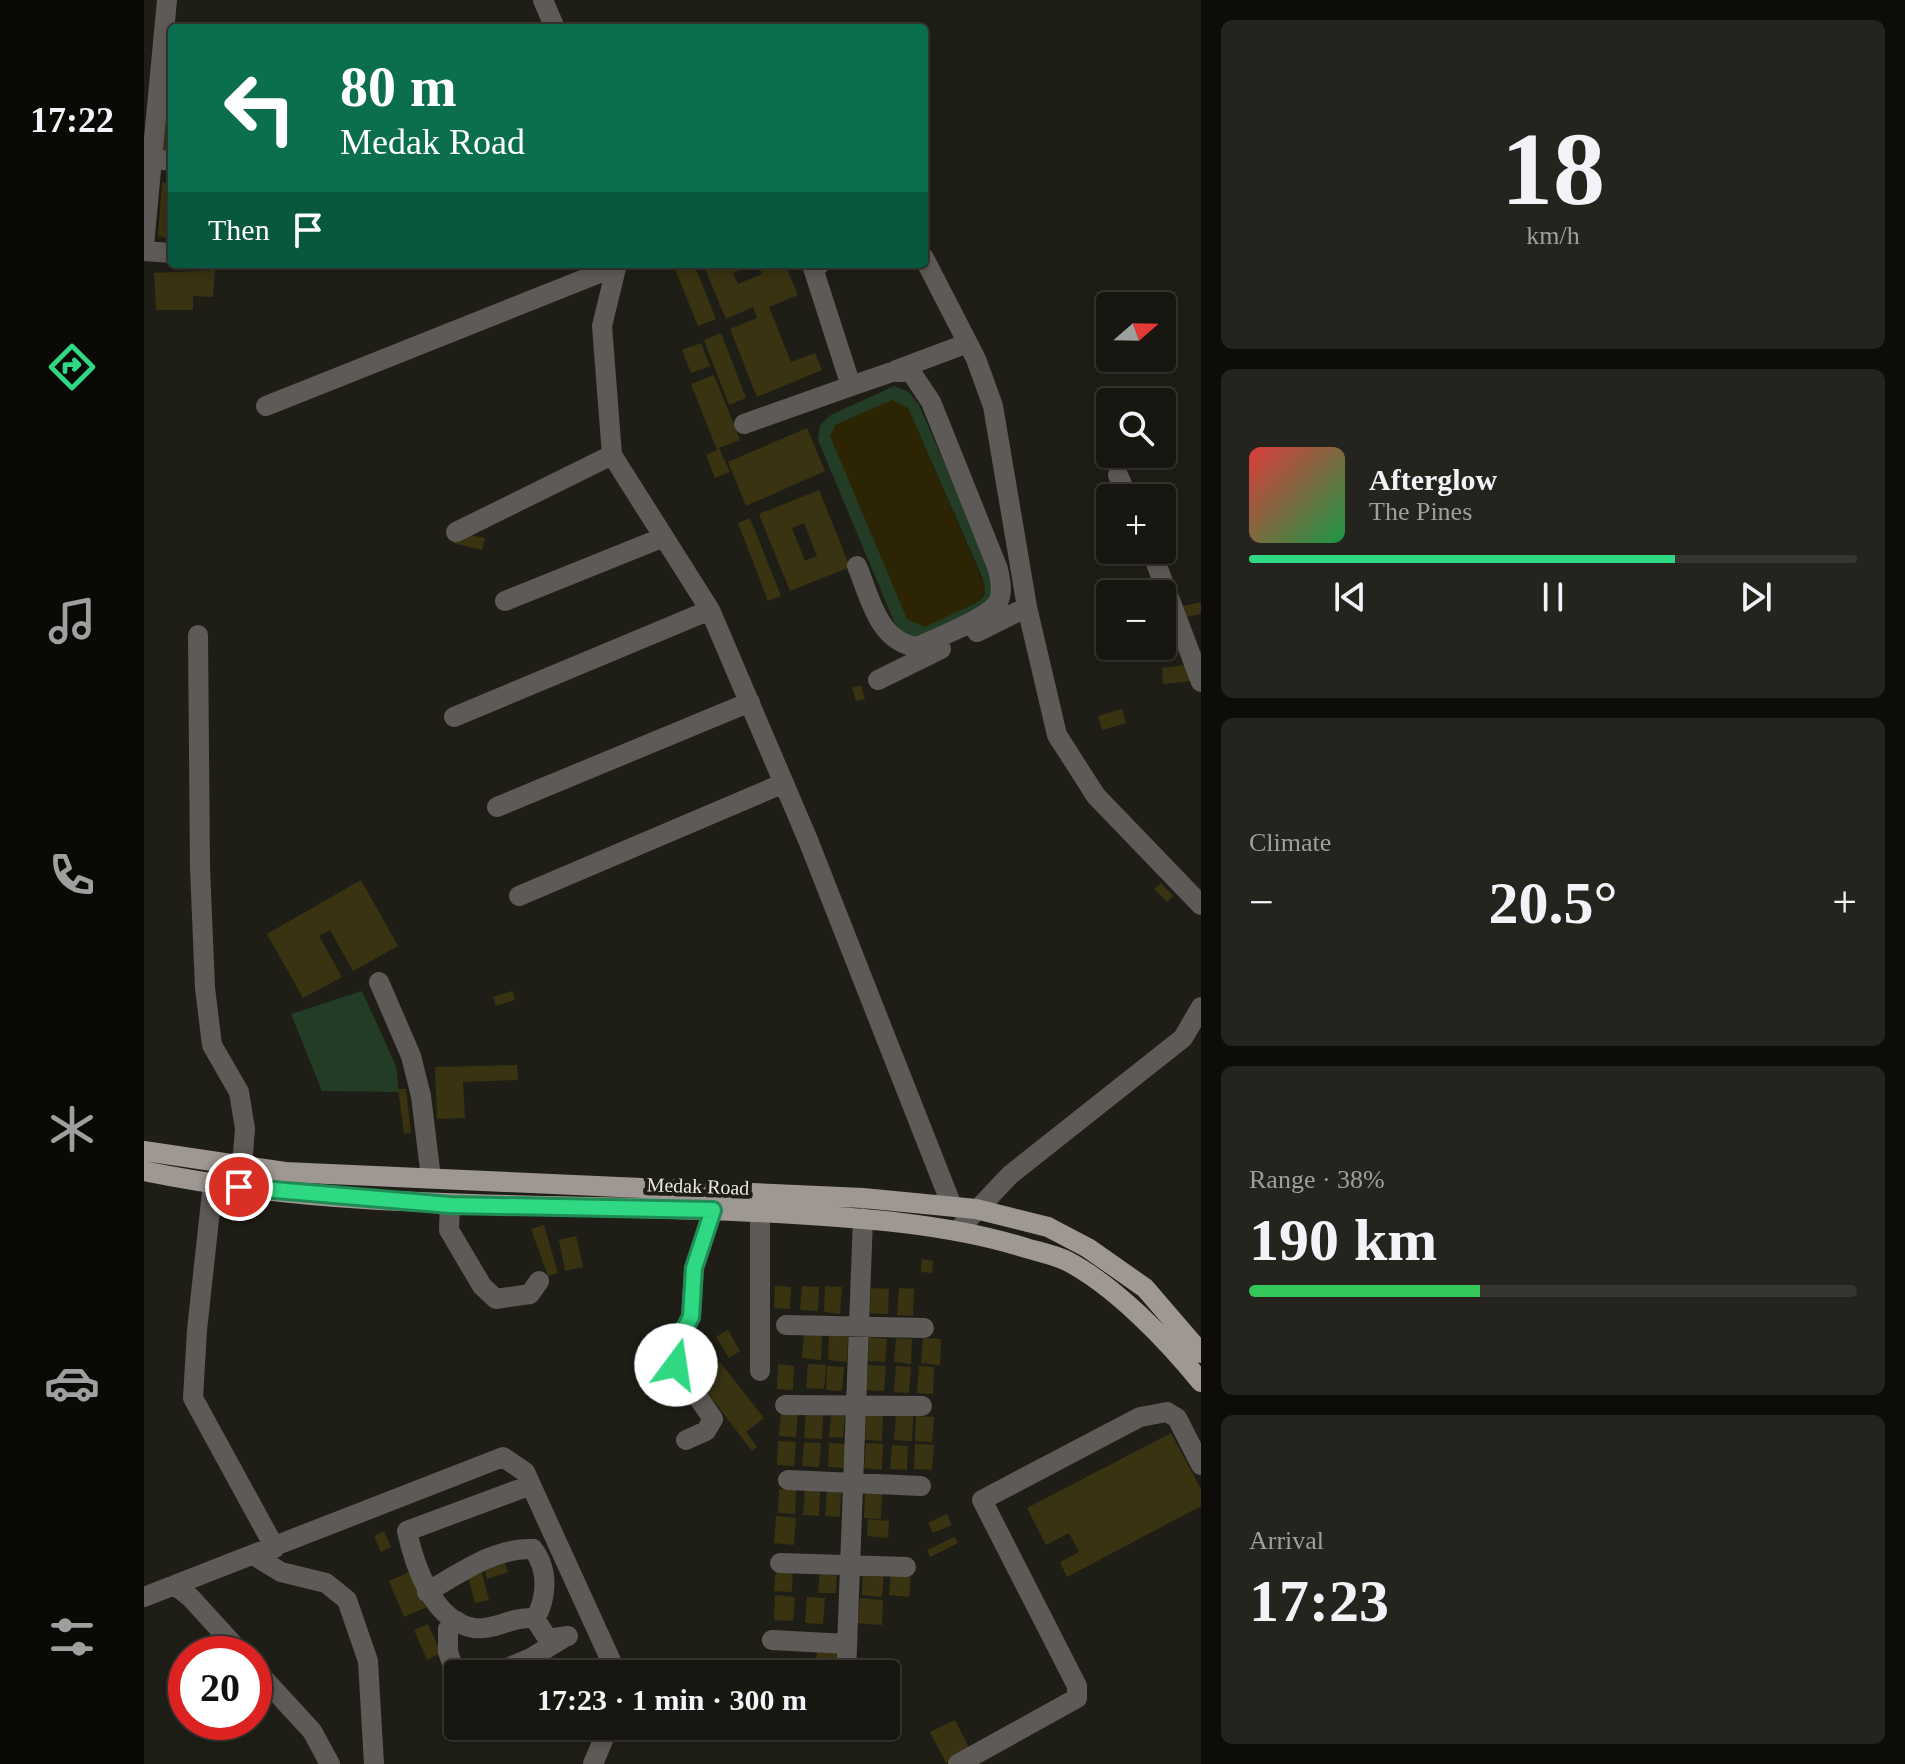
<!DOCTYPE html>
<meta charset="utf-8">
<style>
:root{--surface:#171610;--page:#24231e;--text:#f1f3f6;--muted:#9e9f9f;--line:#363530;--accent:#2fd883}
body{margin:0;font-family:Georgia,serif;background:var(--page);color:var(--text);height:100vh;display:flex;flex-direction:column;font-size:30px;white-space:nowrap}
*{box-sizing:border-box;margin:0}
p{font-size:26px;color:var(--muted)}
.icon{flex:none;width:44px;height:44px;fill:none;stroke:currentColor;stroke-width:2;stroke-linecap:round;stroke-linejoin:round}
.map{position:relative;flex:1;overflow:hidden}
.sheet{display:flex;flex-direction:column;gap:20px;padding:20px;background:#0d0c09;width:704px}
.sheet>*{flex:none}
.top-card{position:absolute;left:24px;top:24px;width:760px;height:244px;border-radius:8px;box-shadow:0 4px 12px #0003,0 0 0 2px var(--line);background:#0b6e4f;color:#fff;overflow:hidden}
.needle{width:52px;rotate:70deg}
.buttons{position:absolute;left:952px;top:292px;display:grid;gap:16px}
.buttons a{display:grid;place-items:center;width:80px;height:80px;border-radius:8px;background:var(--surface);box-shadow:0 4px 12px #0003,0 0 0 2px var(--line);font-size:40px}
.speed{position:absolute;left:24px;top:1636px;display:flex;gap:16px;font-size:40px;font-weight:700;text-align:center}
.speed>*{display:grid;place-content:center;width:104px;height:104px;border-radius:50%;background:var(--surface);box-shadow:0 4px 12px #0003,0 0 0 2px var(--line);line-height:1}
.speed .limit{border:12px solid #d22;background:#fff;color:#111}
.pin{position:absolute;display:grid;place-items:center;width:68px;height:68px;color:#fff;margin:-34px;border:4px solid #fff;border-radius:50%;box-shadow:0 2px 8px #0007}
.me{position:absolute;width:88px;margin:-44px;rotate:14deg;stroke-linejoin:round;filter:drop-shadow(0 0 6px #0008)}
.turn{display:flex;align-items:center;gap:28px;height:168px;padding:0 40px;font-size:36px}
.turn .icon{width:104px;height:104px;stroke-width:2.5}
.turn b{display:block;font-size:56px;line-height:68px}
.then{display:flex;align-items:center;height:76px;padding:0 40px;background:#0003;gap:16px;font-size:30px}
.big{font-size:60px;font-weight:800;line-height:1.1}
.sheet .widget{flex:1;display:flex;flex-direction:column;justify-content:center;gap:12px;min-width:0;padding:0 28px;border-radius:12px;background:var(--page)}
.sheet .dial{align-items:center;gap:0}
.dial b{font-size:104px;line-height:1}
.song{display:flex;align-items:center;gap:24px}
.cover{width:96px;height:96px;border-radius:12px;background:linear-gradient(135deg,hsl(0 70% 55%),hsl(140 70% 35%))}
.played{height:8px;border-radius:4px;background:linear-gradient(90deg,var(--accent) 70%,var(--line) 70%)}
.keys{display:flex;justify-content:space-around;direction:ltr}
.heat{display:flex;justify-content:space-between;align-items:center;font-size:44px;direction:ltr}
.charge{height:12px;border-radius:6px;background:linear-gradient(90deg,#34c759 38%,var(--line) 0)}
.trip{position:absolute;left:300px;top:1660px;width:456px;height:80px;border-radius:8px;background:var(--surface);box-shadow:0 4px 12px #0003,0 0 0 2px var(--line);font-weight:800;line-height:80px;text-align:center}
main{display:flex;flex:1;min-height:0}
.dock{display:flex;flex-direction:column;width:144px;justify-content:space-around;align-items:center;background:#090906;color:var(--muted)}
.dock .icon{width:56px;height:56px}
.dock .current{color:var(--accent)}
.dock b{font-size:36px;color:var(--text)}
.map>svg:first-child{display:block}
.green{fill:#233c26;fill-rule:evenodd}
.sand{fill:#2c2403}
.building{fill:#393312;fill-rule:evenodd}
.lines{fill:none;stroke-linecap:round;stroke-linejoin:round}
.minor{stroke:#5e5a57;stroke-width:20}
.major{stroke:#9f9792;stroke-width:20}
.route-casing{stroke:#1f8c55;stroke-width:20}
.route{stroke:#2fd883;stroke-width:14}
.labels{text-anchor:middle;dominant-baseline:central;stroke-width:8;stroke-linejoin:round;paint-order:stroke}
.street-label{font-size:20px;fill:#eae9e4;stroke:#1f1e16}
</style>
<main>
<nav class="dock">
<b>17:22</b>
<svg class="icon current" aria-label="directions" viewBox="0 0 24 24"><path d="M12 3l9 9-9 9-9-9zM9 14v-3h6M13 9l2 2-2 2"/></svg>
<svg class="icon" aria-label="music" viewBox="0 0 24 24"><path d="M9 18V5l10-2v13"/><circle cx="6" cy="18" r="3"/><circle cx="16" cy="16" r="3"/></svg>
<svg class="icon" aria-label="phone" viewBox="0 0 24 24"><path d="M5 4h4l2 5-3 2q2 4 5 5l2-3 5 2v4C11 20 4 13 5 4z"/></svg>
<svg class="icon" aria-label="climate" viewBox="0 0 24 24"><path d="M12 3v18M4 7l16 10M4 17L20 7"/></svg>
<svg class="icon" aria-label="car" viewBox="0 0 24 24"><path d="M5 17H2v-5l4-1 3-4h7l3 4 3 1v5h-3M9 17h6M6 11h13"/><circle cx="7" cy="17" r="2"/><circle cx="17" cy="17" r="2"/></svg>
<svg class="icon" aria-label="filters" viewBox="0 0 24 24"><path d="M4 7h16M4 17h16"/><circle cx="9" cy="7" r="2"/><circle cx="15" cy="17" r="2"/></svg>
</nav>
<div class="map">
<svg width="1057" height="1764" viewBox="0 0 1057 1764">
<rect width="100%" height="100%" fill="#1f1e16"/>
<path class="green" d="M750 386 765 392 775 405 852 581V598L781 640 759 633 751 624 674 440 676 425 687 415ZM764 408 839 579 841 594 836 601Z
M218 991 252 1066 255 1092 178 1091 147 1014Z"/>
<path class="sand" d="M748 400 764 408 841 587 836 601 781 627 763 619 686 436 691 425Z"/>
<path class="building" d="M23 93H28V154L18 153Z
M18 182 28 183V240L14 236Z
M529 264H550L572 319 554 326Z
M559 264H611L589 273 594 284 618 274 614 264H641L654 295 625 307 647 362 671 353 678 370 613 397 586 329 613 318 609 307 582 319Z
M71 270 69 297 49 296V310H12L10 273Z
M577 333 602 398 585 405 560 340Z
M557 343 566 366 547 373 538 350Z
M570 375 596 440 575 448 586 472 571 478 562 455 573 450 547 384Z
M663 428 681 471 602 506 584 462Z
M675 490 706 567 646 591 615 514ZM660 523 673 556 661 561 648 528Z
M606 518 637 596 624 601 594 523Z
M312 532 341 538 338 550 309 543Z
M1057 602V614L1032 619 1030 608Z
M1046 664 1048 681 1019 684 1018 668Z
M717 685 721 699 712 701 708 688Z
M978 709 982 723 958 730 954 716Z
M217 880 254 946 209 971 186 930 175 936 198 977 159 998 123 934Z
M1017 883 1029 896 1023 902 1010 889Z
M368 991 371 1000 352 1006 349 997Z
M373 1065 374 1080 319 1082 321 1118 293 1119 291 1067Z
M254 1089H262L267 1133 260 1134Z
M400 1225 414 1273 404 1276 387 1229Z
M432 1236 439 1267 421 1271 415 1240Z
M778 1259 789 1261 788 1273 777 1272Z
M631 1286 647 1287 646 1309 630 1308Z
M658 1286 675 1287 674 1311 656 1310Z
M681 1286 698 1287 696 1314 680 1312Z
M727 1288 745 1289 744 1314 726 1313Z
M755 1288 770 1289 769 1316 753 1315Z
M584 1330 596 1351 585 1358 572 1337Z
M660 1333 678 1335 677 1360 658 1358Z
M685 1335 704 1337 703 1362 684 1360Z
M725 1337 743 1339 741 1362 724 1361Z
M752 1338 768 1339 767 1364 750 1362Z
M779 1338 797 1339 796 1365 777 1363Z
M576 1362 620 1418 602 1432 613 1447 608 1451 554 1380Z
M634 1364 650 1366 649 1390 633 1389Z
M664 1364 682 1365 680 1389 662 1388Z
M724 1365 742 1366 740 1391 722 1390Z
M683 1366 700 1367 698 1391 682 1390Z
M752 1366 767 1367 765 1393 750 1392Z
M775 1366 790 1367 789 1394 773 1393Z
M637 1411 654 1413 652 1437 635 1436Z
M662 1412 679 1414 678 1439 660 1438Z
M687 1415 701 1416 699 1438 685 1437Z
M722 1415 739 1416 738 1441 721 1440Z
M752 1415 769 1416 768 1441 750 1440Z
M772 1416 790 1417 788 1442 771 1441Z
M1027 1433 1057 1489V1506L923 1577 916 1562 935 1552 925 1533 902 1545 883 1508Z
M634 1441 652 1442 650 1466 633 1465Z
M660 1442 677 1443 675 1467 658 1466Z
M685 1443 703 1444 702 1468 684 1467Z
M722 1443 739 1444 738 1470 720 1468Z
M771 1444 790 1445 788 1470 770 1469Z
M748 1445 764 1446 763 1470 746 1469Z
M635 1489 652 1490 651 1514 634 1513Z
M661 1490 676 1491 675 1516 659 1515Z
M683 1490 697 1491 696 1517 681 1516Z
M721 1492 738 1494 737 1519 720 1518Z
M803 1514 808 1525 789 1533 784 1523Z
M632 1516 652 1518 650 1545 630 1543Z
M724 1519 745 1521 744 1538 723 1536Z
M240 1531 247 1547 237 1552 230 1536Z
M810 1537 814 1543 786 1557 783 1550Z
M360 1561 364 1572 343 1579 340 1568Z
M632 1566 649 1567 648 1592 630 1591Z
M676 1567 693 1568 692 1593H674Z
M747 1569 767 1571 765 1597 745 1595Z
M719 1570 740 1571 738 1597 718 1595Z
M268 1571 283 1607 260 1617 245 1581Z
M338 1573 345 1600 331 1603 324 1577Z
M631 1595 651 1597 649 1621 630 1620Z
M663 1597 681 1598 679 1624 661 1623Z
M716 1598 739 1600 738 1625 714 1623Z
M284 1624 297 1653 283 1660 270 1630Z
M673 1648 692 1649 691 1672 672 1671Z
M811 1720 826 1750 802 1763 786 1732Z"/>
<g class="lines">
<path class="minor" d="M399 0 411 28
M0 158 28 161
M0 245 23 0
M0 251 28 253
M780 258 832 359 849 406 883 607 913 735 952 796 1057 905
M473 264 458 326 468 455 566 610 664 840 808 1206
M676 264 669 268 707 386 748 372H767L787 402 854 569C856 579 859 590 855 600 848 618 791 638 773 647 734 642 726 597 713 566
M752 370 824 343
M122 406 473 266
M600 424 710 385
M974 475 984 498
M312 532 468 455
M1007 550 1057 682
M361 601 520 537
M833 632 883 607
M54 635 56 868 61 988 68 1045 95 1092 101 1129 98 1166
M734 680 797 649
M310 717 566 610
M353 807 606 702
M375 896 640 783
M235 982 267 1056 277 1096 287 1178
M69 1183 53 1330 49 1398 131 1548
M306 1205 305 1230 338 1286 352 1299 386 1294 395 1281
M616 1212V1371
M813 1231 866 1175 1039 1038 1057 1007
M642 1325 780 1328
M641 1405 778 1406
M542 1440 562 1431 569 1419 532 1365 530 1348 547 1317 550 1268 569 1210
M644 1480 777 1486
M387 1485 263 1531C270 1564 289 1622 330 1628 350 1631 370 1615 391 1619L404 1639 424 1636
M111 1556 137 1572 182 1583 203 1600 224 1661 230 1764
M636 1563 762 1567
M31 1585 47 1598 98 1654
M283 1592C315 1574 351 1547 389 1549 405 1570 403 1598 391 1619
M0 1597 359 1457 381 1472 473 1674
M313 1621 304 1629V1652L314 1681
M628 1640 703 1644
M110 1668 168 1731 186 1764
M349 1674 387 1658 421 1637
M702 1674 719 1218
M449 1764 465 1726
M814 1764 933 1698V1686L838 1500 996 1417 1023 1412 1033 1418 1057 1465"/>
<path class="major" d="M0 1151 141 1172 719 1198 832 1209 904 1227 944 1248 1001 1288 1057 1353
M0 1171C207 1214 422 1201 632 1213 716 1218 802 1223 882 1248 895 1252 911 1255 923 1261 971 1286 1023 1340 1057 1382"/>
</g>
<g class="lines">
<defs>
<path id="route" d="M95 1187 306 1205 569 1210 550 1268 547 1317 530 1348 532 1365"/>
</defs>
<use href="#route" class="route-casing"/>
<use href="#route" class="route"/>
</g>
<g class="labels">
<g class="street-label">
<text transform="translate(554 1186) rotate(2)">Medak Road</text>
</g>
</g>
</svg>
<div class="buttons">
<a><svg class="needle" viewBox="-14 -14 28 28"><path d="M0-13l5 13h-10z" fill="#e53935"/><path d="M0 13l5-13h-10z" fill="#9e9f9f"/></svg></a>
<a><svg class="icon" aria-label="search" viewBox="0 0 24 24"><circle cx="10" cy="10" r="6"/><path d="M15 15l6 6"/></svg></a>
<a>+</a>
<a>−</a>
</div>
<div class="speed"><div class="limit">20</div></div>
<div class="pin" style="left:95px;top:1187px;background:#d93025"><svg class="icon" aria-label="arrive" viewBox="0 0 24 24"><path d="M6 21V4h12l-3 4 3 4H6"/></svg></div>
<svg class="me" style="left:532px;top:1365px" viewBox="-20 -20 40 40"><circle r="19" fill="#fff"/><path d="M0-13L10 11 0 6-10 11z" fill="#2fd883"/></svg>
<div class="trip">17:23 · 1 min · 300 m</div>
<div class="top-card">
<div class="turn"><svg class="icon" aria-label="left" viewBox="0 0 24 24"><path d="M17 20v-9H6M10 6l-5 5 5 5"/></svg><div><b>80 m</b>Medak Road</div></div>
<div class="then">Then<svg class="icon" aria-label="arrive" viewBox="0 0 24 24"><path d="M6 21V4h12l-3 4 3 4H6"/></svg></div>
</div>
</div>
<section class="sheet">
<div class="widget dial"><b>18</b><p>km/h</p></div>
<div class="widget">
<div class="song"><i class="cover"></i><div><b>Afterglow</b><p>The Pines</p></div></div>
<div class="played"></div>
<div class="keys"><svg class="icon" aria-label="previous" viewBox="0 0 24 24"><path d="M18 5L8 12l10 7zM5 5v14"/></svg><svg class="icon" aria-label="pause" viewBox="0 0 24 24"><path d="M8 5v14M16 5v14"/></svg><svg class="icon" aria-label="next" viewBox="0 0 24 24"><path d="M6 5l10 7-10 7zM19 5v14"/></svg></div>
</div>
<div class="widget"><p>Climate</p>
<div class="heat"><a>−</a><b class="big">20.5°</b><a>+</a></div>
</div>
<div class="widget"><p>Range · 38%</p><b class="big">190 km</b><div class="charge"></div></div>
<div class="widget"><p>Arrival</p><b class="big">17:23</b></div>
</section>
</main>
